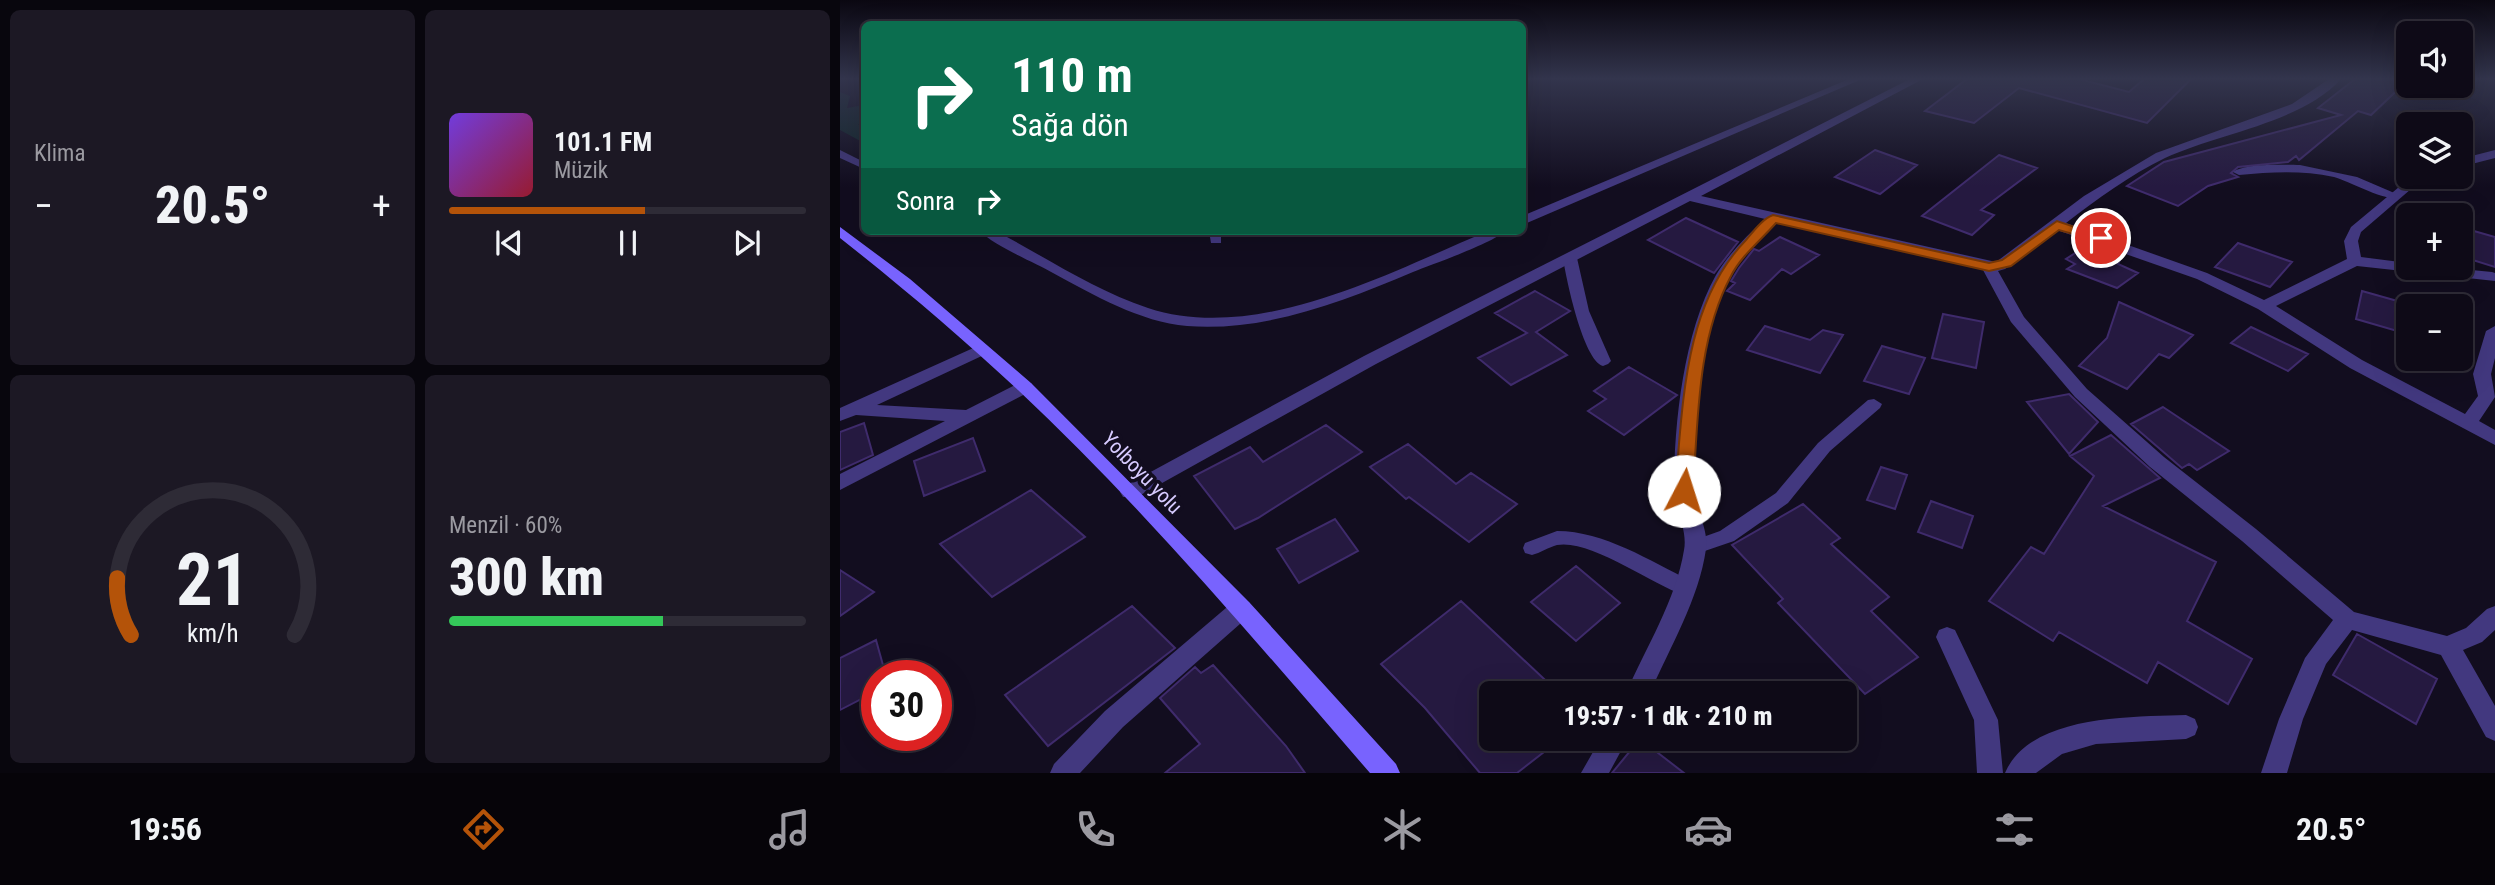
<!DOCTYPE html>
<html lang="tr">
<meta charset="utf-8">
<style>
:root{--surface:#0e0a17;--page:#1c1824;--text:#f1f3f6;--muted:#9b9aa1;--line:#2e2b36;--accent:#b45309}
body{margin:0;font-family:"Roboto Condensed",sans-serif;background:var(--page);color:var(--text);height:100vh;display:flex;flex-direction:column;font-size:26px;white-space:nowrap}
*{box-sizing:border-box;margin:0}
p{font-size:23px;color:var(--muted)}
.icon{flex:none;width:38px;height:38px;fill:none;stroke:currentColor;stroke-width:2;stroke-linecap:round;stroke-linejoin:round}
.map{position:relative;flex:1;overflow:hidden}
.side{display:flex;flex-direction:column;gap:10px;padding:10px;background:#08060d;width:840px}
.side>*{flex:none}
.banner{position:absolute;left:21px;top:21px;width:665px;height:214px;border-radius:10px;box-shadow:0 7px 28px #0002,0 0 0 2px var(--line);background:#0b6e4f;color:#fff;overflow:hidden}
.controls{position:absolute;left:1556px;top:21px;display:grid;gap:14px}
.controls a{display:grid;place-items:center;width:77px;height:77px;border-radius:10px;background:var(--surface);box-shadow:0 7px 28px #0002,0 0 0 2px var(--line);font-size:35px}
.speed{position:absolute;left:21px;top:660px;display:flex;gap:14px;font-size:35px;font-weight:700;text-align:center}
.speed>*{display:grid;place-content:center;width:91px;height:91px;border-radius:50%;background:var(--surface);box-shadow:0 7px 28px #0002,0 0 0 2px var(--line);line-height:1}
.speed .limit{border:10px solid #d22;background:#fff;color:#111}
.pin{position:absolute;display:grid;place-items:center;width:60px;height:60px;color:#fff;margin:-30px;border:4px solid #fff;border-radius:50%;box-shadow:0 2px 7px #0007}
.me{position:absolute;width:77px;margin:-38px;rotate:5deg;stroke-linejoin:round;filter:drop-shadow(0 0 5px #0008)}
.turn{display:flex;align-items:center;gap:24px;height:147px;padding:0 35px;font-size:32px}
.turn .icon{width:91px;height:91px;stroke-width:2.5}
.turn b{display:block;font-size:49px;line-height:60px}
.then{display:flex;align-items:center;height:66px;padding:0 35px;background:#0003;gap:14px;font-size:26px}
.big{font-size:52px;font-weight:800;line-height:1.1}
.side .tile{flex:1;display:flex;flex-direction:column;justify-content:center;gap:10px;min-width:0;padding:0 24px;border-radius:10px;background:var(--page)}
.side .dial{align-items:center;gap:0}
.dial svg{height:182px;overflow:visible;fill:none;stroke:var(--line);stroke-width:7;stroke-linecap:round;text-anchor:middle}
.dial text{fill:var(--text);stroke:none}
.song{display:flex;align-items:center;gap:21px}
.cover{width:84px;height:84px;border-radius:10px;background:linear-gradient(135deg,hsl(260 70% 55%),hsl(350 70% 35%))}
.played{height:7px;border-radius:4px;background:linear-gradient(90deg,var(--accent) 55%,var(--line) 55%)}
.keys{display:flex;justify-content:space-around;direction:ltr}
.heat{display:flex;justify-content:space-between;align-items:center;font-size:38px;direction:ltr}
.charge{height:10px;border-radius:5px;background:linear-gradient(90deg,#34c759 60%,var(--line) 0)}
.side .tiles{flex:1;display:grid;gap:10px;grid-template-columns:repeat(2,1fr)}
.trip{position:absolute;left:639px;top:681px;width:378px;height:70px;border-radius:10px;background:var(--surface);box-shadow:0 7px 28px #0002,0 0 0 2px var(--line);font-weight:800;line-height:70px;text-align:center}
.tabs{display:flex;height:112px;justify-content:space-around;align-items:center;background:#060409;color:var(--muted)}
.tabs .icon{width:49px;height:49px}
.tabs .current{color:var(--accent)}
.tabs b{font-size:32px;color:var(--text)}
main{display:flex;flex:1;min-height:0}
.map>svg:first-child{display:block}
.green{fill:#102729}
.building{fill:#251940;stroke:#3f2b6c;stroke-width:2}
.lines{fill:none;stroke-linecap:round;stroke-linejoin:round}
.lane{fill:#42387f;fill-rule:evenodd}
.street{fill:#42387f;fill-rule:evenodd}
.secondary{fill:#7863fe;fill-rule:evenodd}
.route{fill:#b45309;stroke:#753606;stroke-width:2}
.labels{text-anchor:middle;dominant-baseline:central;stroke-width:7;stroke-linejoin:round;paint-order:stroke}
.street-label{font-size:21px;fill:#d7cbff;stroke:#120d1f}
</style>
<main>
<section class="side">
<div class="tiles">
<div class="tile"><p>Klima</p>
<div class="heat"><a>−</a><b class="big">20.5°</b><a>+</a></div>
</div>
<div class="tile">
<div class="song"><i class="cover"></i><div><b>101.1 FM</b><p>Müzik</p></div></div>
<div class="played"></div>
<div class="keys"><svg class="icon" aria-label="previous" viewBox="0 0 24 24"><path d="M18 5L8 12l10 7zM5 5v14"/></svg><svg class="icon" aria-label="pause" viewBox="0 0 24 24"><path d="M8 5v14M16 5v14"/></svg><svg class="icon" aria-label="next" viewBox="0 0 24 24"><path d="M6 5l10 7-10 7zM19 5v14"/></svg></div>
</div>
<div class="tile dial"><svg viewBox="0 0 100 80">
<path d="M14 69A42 42 0 1 1 86 69"/>
<path d="M14 69A42 42 0 0 1 8 44" stroke="#b45309"/>
<text x="50" y="56" font-size="32" font-weight="700">21</text>
<text x="50" y="72" font-size="11">km/h</text>
</svg></div>
<div class="tile"><p>Menzil · 60%</p><b class="big">300 km</b><div class="charge"></div></div>
</div>
</section>
<div class="map">
<svg width="1655" height="773" viewBox="0 0 1655 773">
<rect width="100%" height="100%" fill="#120d1f"/>
<path class="green" d="M0 92 10 96 7 108 24 105V118L18 125 24 124V143L0 130Z"/>
<path class="building" d="M1127 79H1239L1289 92 1304 79H1351L1307 123 1179 88 1134 123 1085 111Z
M1515 79 1568 80 1531 115 1518 111 1459 160 1456 156 1448 162 1398 167 1391 173 1398 177 1368 186 1338 206 1287 186 1324 162 1501 115 1478 108Z
M1035 150 1077 165 1040 194 995 177Z
M1159 155 1197 168 1141 210 1154 215 1132 235 1082 216Z
M846 218 898 242 874 273 808 240Z
M1620 227 1655 237V267L1620 256Z
M940 237 979 255 951 274 942 269 910 300 887 291 895 283 891 281 899 268 914 249 919 251Z
M1398 243 1452 262 1430 287 1375 267Z
M1249 244 1282 256 1278 264 1298 273 1277 288 1227 269 1235 264 1226 259Z
M695 291 730 311 696 332 727 355 671 385 638 358 687 333 655 313Z
M1522 291 1568 304 1564 333 1516 319Z
M1279 302 1353 335 1329 358 1319 354 1287 389 1239 366 1267 338Z
M1103 314 1144 322 1136 368 1092 358Z
M925 326 970 340 983 330 1003 335 980 373 907 350Z
M1411 327 1468 354 1448 371 1391 343Z
M1042 346 1085 358 1069 394 1024 381Z
M789 367 837 395 784 435 748 411 766 399 754 391Z
M1229 394 1258 422 1229 454 1187 402Z
M1323 407 1389 451 1357 470 1349 464 1342 468 1291 424Z
M24 423 33 455 0 470V432Z
M486 425 522 452 418 518 395 529 354 476 410 447 423 462Z
M1271 435 1320 478 1263 506 1376 562 1347 621 1412 659 1388 704 1318 662 1307 683 1219 632 1213 641 1149 601 1191 547 1204 554 1254 476 1230 456Z
M133 438 145 471 84 496 74 461Z
M568 444 616 484 631 473 677 504 629 542 569 497 566 499 530 467Z
M1041 467 1067 475 1055 509 1027 500Z
M191 490 245 537 152 597 100 544Z
M1091 501 1133 516 1122 548 1078 532Z
M963 504 1000 538 991 544 1049 597 1031 611 1078 657 1025 694 938 603 943 599 892 545Z
M495 519 518 551 459 583 437 549Z
M736 566 780 603 736 641 691 602Z
M0 570 34 592 0 616Z
M621 601 719 693H651V738H722L677 773H640L585 708 541 664Z
M292 606 335 648 208 746 165 695Z
M1517 634 1597 679 1576 724 1493 675Z
M36 640 46 676H37V691L0 710V658Z
M373 665 446 746 465 773H325L360 744 320 698 355 667 361 673Z
M800 739 844 773H772Z"/>
<g class="lines">
<path class="lane" d="M1009 79H1022L682 225V216Z
M0 150 24 162V169L0 158Z
M1460 165 1517 177 1559 195 1557 198C1542 200 1511 182 1494 177 1462 170 1431 172 1399 175L1393 172C1406 163 1444 165 1460 165Z
M140 231H156C205 257 254 290 308 308 417 344 548 273 648 231H665C653 243 593 264 573 272 502 302 425 332 347 326 300 322 254 295 213 273 194 262 154 246 140 231Z
M369 231H381V243H371Z
M730 254 737 258 749 311 771 361 768 364 763 366C743 360 726 278 723 258Z
M1034 399 1042 404 1040 408 990 451 948 503 894 541 856 554 849 552 847 547 849 542 880 531 936 493 978 443 1028 400Z
M717 531C764 531 810 561 851 581L854 587 851 593 844 595C811 584 751 539 717 545 709 547 700 553 692 555L685 553 683 548 685 543Z"/>
<path class="street" d="M1070 79H1083L861 196 1156 262 1244 196 1316 153 1452 104 1489 79H1501C1461 123 1379 133 1325 158 1290 175 1256 200 1226 223L1367 273 1424 300 1507 259 1504 241 1511 227 1571 177H1585L1521 232 1518 241 1521 257 1568 263V268H1611L1652 272 1655 273V281L1517 266 1436 306 1522 360 1625 414 1638 396 1633 374 1646 331 1655 326V358L1651 374 1655 397 1639 421 1655 430V445L1510 368 1418 309 1357 279 1217 230 1165 269 1158 271 1184 317 1247 389 1324 457 1416 529 1514 612 1607 636 1626 628 1647 609 1655 606V630L1642 642 1623 650 1655 706V741L1646 737 1601 655 1512 630 1486 664 1463 719 1447 773H1421L1439 719 1465 658 1493 620 1402 541 1310 467 1235 397 1171 322 1143 270 938 222C922 238 904 254 892 274 860 331 853 422 854 487 854 508 869 528 866 549 859 599 830 647 810 693H786C806 647 836 600 844 550 848 529 834 509 834 488 834 422 844 332 876 275 889 253 907 236 925 219L850 201 536 364 297 497H283L280 492 283 487 524 356Z
M1655 150V158L1620 167V159Z
M140 345 146 346 148 350 146 354 37 405 126 410 179 383H191L194 387 191 391 0 490V474L105 421 16 415 0 421V408Z
M401 600 409 602 412 609 409 616 283 727 240 773H210L214 764 265 711 393 602Z
M1107 627 1115 630 1158 720 1163 773H1137L1134 720 1096 637 1099 630Z
M1346 715 1355 719 1358 727 1355 735 1346 739 1256 744 1222 754 1196 773H1165C1190 714 1293 717 1346 715Z
M761 738H788L769 773H741Z"/>
<path class="secondary" d="M0 227 70 279 191 383 409 602 556 764 560 773H530C417 643 304 508 178 390 121 337 61 286 0 238Z"/>
</g>
<linearGradient id="sky" x2="0" y2="1"><stop stop-color="#0a0711"/><stop offset="0.42" stop-color="#33354d"/><stop offset="1" stop-color="#33354d" stop-opacity="0"/></linearGradient>
<rect width="1655" height="187" fill="url(#sky)"/>
<path class="route" d="M933 215 1149 263 1162 260 1217 221 1268 238 1261 242 1219 230 1171 266 1149 271 936 223C921 240 901 256 891 276 857 339 858 421 853 491L851 495H838L835 491C843 406 843 305 906 240 913 232 922 219 933 215Z"/>
<g class="labels">
<g class="street-label">
<text transform="translate(302 473) rotate(46)">Yolboyu yolu</text>
</g>
</g>
</svg>
<div class="controls">
<a><svg class="icon" aria-label="sound" viewBox="0 0 24 24"><path d="M4 9h4l5-4v14l-5-4H4zM17 9q2 3 0 6"/></svg></a>
<a><svg class="icon" aria-label="layers" viewBox="0 0 24 24"><path d="M12 4l9 5-9 5-9-5zM3 14l9 5 9-5"/></svg></a>
<a>+</a>
<a>−</a>
</div>
<div class="speed"><div class="limit">30</div></div>
<div class="pin" style="left:1261px;top:238px;background:#d93025"><svg class="icon" aria-label="arrive" viewBox="0 0 24 24"><path d="M6 21V4h12l-3 4 3 4H6"/></svg></div>
<svg class="me" style="left:844px;top:491px" viewBox="-20 -20 40 40"><circle r="19" fill="#fff"/><path d="M0-13L10 11 0 6-10 11z" fill="#b45309"/></svg>
<div class="trip">19:57 · 1 dk · 210 m</div>
<div class="banner">
<div class="turn"><svg class="icon" aria-label="right" viewBox="0 0 24 24"><path d="M7 20v-9h11M14 6l5 5-5 5"/></svg><div><b>110 m</b>Sağa dön</div></div>
<div class="then">Sonra<svg class="icon" aria-label="right" viewBox="0 0 24 24"><path d="M7 20v-9h11M14 6l5 5-5 5"/></svg></div>
</div>
</div>
</main>
<nav class="tabs">
<b>19:56</b>
<svg class="icon current" aria-label="directions" viewBox="0 0 24 24"><path d="M12 3l9 9-9 9-9-9zM9 14v-3h6M13 9l2 2-2 2"/></svg>
<svg class="icon" aria-label="music" viewBox="0 0 24 24"><path d="M9 18V5l10-2v13"/><circle cx="6" cy="18" r="3"/><circle cx="16" cy="16" r="3"/></svg>
<svg class="icon" aria-label="phone" viewBox="0 0 24 24"><path d="M5 4h4l2 5-3 2q2 4 5 5l2-3 5 2v4C11 20 4 13 5 4z"/></svg>
<svg class="icon" aria-label="climate" viewBox="0 0 24 24"><path d="M12 3v18M4 7l16 10M4 17L20 7"/></svg>
<svg class="icon" aria-label="car" viewBox="0 0 24 24"><path d="M5 17H2v-5l4-1 3-4h7l3 4 3 1v5h-3M9 17h6M6 11h13"/><circle cx="7" cy="17" r="2"/><circle cx="17" cy="17" r="2"/></svg>
<svg class="icon" aria-label="filters" viewBox="0 0 24 24"><path d="M4 7h16M4 17h16"/><circle cx="9" cy="7" r="2"/><circle cx="15" cy="17" r="2"/></svg>
<b>20.5°</b>
</nav>
